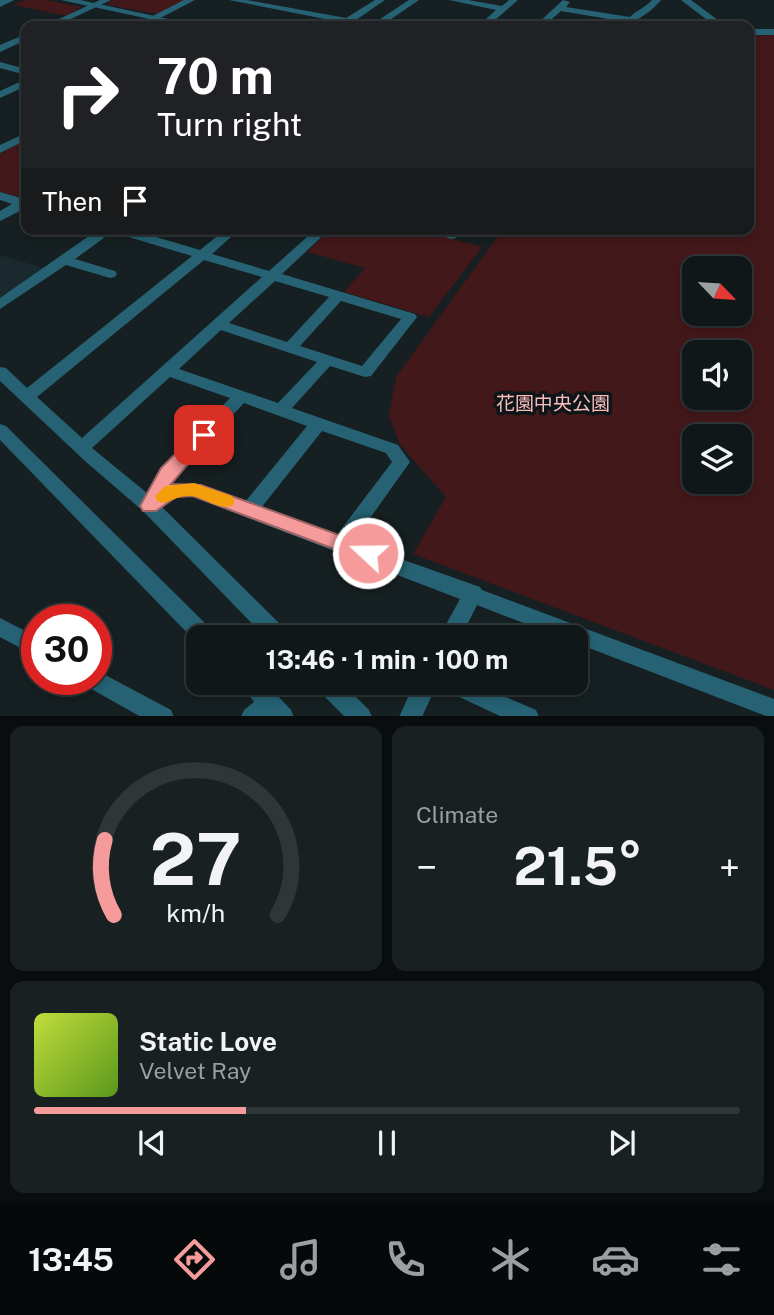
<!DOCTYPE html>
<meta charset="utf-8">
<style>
:root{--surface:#101719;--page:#192022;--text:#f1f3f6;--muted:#9c9fa2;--line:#303638;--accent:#f59b9b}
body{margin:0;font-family:"Public Sans","Noto Sans JP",sans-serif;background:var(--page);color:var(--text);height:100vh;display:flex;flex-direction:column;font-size:26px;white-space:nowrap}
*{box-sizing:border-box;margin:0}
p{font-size:23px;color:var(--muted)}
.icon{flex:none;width:38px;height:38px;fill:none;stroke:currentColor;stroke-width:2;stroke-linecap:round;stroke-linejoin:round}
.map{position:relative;height:716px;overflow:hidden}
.side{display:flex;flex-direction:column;gap:10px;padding:10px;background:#090d0e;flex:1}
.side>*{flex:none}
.top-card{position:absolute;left:21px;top:21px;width:733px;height:214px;border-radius:14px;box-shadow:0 4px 10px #0003,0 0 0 2px var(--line);background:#202124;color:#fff;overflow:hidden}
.needle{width:46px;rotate:115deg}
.fabs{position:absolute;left:682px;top:256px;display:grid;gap:14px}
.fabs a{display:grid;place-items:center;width:70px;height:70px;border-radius:14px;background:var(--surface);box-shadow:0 4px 10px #0003,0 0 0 2px var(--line);font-size:35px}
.speed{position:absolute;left:21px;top:604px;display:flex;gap:14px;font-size:35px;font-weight:700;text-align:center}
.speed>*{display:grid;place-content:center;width:91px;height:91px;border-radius:50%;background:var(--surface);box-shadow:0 4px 10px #0003,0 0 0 2px var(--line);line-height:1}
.speed .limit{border:10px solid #d22;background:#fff;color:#111}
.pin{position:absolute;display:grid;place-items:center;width:60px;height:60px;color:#fff;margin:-30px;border-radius:14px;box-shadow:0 4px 10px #0006}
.me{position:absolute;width:77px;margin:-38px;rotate:291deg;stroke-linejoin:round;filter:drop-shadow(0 0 5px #0008)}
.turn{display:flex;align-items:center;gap:24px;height:147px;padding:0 21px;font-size:32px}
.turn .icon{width:91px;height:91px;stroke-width:2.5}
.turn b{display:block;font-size:49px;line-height:60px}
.then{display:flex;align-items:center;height:66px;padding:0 21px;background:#0003;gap:14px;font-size:26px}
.big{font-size:52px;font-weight:700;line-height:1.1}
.side .widget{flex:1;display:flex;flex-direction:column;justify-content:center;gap:10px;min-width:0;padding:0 24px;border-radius:14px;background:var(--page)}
.side .dial{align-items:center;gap:0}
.dial svg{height:182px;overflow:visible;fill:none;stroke:var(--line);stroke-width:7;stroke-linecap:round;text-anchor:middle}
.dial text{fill:var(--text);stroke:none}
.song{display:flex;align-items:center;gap:21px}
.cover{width:84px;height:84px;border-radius:10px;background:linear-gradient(135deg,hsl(70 70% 55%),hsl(90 70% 35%))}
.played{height:7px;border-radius:4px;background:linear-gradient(90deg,var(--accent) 30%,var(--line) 30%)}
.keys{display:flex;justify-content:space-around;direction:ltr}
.heat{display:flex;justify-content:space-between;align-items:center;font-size:38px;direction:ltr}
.side .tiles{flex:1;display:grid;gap:10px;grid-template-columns:1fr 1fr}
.widget:last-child{grid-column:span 2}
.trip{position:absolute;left:186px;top:625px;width:402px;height:70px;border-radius:14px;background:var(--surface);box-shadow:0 4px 10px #0003,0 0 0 2px var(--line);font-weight:700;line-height:70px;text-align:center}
.menu{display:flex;height:112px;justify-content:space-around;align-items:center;background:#06090a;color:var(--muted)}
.menu .icon{width:49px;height:49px}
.menu .active{color:var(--accent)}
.menu b{font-size:32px;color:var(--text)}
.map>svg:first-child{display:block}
.built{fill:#19292e}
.green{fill:#43181a;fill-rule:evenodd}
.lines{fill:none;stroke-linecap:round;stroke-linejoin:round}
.minor{fill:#266273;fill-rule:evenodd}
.tertiary{fill:#266273;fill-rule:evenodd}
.route{fill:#f59b9b;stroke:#9f6565;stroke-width:2}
.slow{fill:#f59e0b}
.labels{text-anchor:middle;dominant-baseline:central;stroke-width:7;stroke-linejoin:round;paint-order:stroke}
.park-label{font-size:19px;fill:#fabdbc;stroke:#0d1518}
</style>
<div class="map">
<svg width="774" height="717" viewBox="0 0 774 717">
<rect width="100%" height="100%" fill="#161f21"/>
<path class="built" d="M0 255 44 268 0 299Z"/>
<path class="green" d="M25 0H47L81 7 67 16 14 5Z
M113 0H186L159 13H152L109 5 108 2Z
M774 35V690L413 554 446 497 400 445 389 416 396 377 503 229H749V36ZM695 268H740V313H695ZM695 352H740V397H695ZM695 436H740V481H695Z
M26 139V195L17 196 0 192V154Z
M331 229H416L482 247 429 317 344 292 365 268 307 252Z"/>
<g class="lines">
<path class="minor" d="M100 0H111L56 26H44Z
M184 0H195L145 26H133Z
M229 0H247L346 18 375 0H385L356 20 374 23 409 0H419L381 26 349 24 344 26 340 22Z
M449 0H468L502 6 509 0H518L488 26H478L496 10Z
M563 0 570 2 566 7 630 17C634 12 645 8 652 0H661C652 11 643 16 632 23L561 11 544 26H535Z
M681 0H691L726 26H715Z
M749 29H774V35H749Z
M26 34V40L0 52V45Z
M0 62 26 69V75L0 68Z
M26 79V86L0 98V91Z
M26 133V140L0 153V145Z
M0 192 21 198 26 197V208L0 221V211L12 204 0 200Z
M99 229H129L200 250 226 229H240L212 254 269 271 316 229H330L282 274 415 314 417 317 371 376 365 377 330 366 292 408 398 445 410 462 353 542 480 587 482 590 774 699V717L766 716 576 643V637H559L477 605 461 637H439L460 599 193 497H175L162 507 287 631 290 637H265L143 511 86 462 0 381V367L6 368 27 388 192 256 112 232 75 259 115 271 117 274 115 277 110 278 66 265 0 309V298ZM204 260 262 277 82 438 37 397ZM275 281 329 297 287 342 229 323ZM341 301 401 319 362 366 300 346ZM221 330 317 362 278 403 179 369ZM170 377 230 398 162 468 147 493 92 448ZM244 403 307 426 245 502 194 483 170 485 175 476ZM322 431 386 453 392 462 336 536 261 508Z
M424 229H462L456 238 451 239Z
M0 424 6 426 213 631 216 637H198L197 643 0 440Z
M0 618 37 637V657L0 637Z
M96 670 171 710 174 717H141L86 686 83 679H96Z
M239 682H265L291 710 294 717H241L244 710 254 702Z
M314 682H341L369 710 372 717H345L317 689Z
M415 682H471L536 710 539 717H502L436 686 422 717H399Z"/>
<path class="tertiary" d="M0 0H14L0 7Z
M61 0H80L201 26H182Z"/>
</g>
<path class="route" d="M204 429 213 435 171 484 201 485 375 548 378 553 375 559 368 561 361 559 193 496 176 497 156 511H143L140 506 161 468 198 431Z"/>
<path class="slow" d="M194 483 232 496 235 501 232 506C217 510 206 498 192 496 181 495 174 500 164 503L157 501 155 496 165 486Z"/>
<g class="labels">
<g class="park-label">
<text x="553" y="403">花園中央公園</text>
</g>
</g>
</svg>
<div class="fabs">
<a><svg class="needle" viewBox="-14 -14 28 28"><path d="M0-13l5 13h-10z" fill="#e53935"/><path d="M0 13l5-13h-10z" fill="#9c9fa2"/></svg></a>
<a><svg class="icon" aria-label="sound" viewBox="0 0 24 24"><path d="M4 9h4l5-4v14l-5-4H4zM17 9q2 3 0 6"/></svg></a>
<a><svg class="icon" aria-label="layers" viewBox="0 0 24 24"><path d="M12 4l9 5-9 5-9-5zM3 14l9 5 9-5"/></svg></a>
</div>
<div class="speed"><div class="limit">30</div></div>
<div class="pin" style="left:204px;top:435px;background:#d93025"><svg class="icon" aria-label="arrive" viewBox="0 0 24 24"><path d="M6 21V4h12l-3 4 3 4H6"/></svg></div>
<svg class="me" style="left:368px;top:553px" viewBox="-20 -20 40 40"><circle r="17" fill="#f59b9b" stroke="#fff" stroke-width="3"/><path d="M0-11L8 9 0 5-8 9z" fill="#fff"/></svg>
<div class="trip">13:46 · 1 min · 100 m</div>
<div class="top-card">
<div class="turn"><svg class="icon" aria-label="right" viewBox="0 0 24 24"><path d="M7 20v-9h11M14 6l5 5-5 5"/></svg><div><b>70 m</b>Turn right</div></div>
<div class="then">Then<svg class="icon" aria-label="arrive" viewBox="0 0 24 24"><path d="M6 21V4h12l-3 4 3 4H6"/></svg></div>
</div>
</div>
<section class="side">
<div class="tiles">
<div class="widget dial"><svg viewBox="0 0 100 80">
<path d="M14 69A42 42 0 1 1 86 69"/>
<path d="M14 69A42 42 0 0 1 10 36" stroke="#f59b9b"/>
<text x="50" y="56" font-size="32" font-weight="700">27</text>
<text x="50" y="72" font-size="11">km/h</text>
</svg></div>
<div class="widget"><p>Climate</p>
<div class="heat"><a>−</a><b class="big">21.5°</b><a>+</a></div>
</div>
<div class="widget">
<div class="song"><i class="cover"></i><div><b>Static Love</b><p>Velvet Ray</p></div></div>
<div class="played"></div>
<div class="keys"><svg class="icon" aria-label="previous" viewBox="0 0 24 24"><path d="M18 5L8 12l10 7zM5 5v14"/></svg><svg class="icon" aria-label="pause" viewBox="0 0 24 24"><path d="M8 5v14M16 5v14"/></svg><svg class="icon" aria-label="next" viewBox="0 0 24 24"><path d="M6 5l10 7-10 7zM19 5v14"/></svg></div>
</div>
</div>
</section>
<nav class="menu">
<b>13:45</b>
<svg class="icon active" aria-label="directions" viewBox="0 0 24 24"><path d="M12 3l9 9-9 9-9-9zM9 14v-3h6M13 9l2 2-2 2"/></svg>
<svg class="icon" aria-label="music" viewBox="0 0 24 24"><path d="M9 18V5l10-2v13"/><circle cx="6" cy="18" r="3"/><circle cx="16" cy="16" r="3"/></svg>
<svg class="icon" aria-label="phone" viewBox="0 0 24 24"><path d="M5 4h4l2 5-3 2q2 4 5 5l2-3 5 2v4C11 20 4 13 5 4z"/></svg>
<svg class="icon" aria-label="climate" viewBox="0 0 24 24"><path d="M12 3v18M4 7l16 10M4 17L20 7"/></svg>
<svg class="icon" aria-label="car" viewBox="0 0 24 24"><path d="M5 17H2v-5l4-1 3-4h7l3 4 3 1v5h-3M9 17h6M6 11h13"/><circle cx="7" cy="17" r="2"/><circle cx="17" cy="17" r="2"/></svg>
<svg class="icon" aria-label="filters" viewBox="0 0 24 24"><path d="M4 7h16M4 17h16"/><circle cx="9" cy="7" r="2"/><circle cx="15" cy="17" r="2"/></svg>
</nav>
